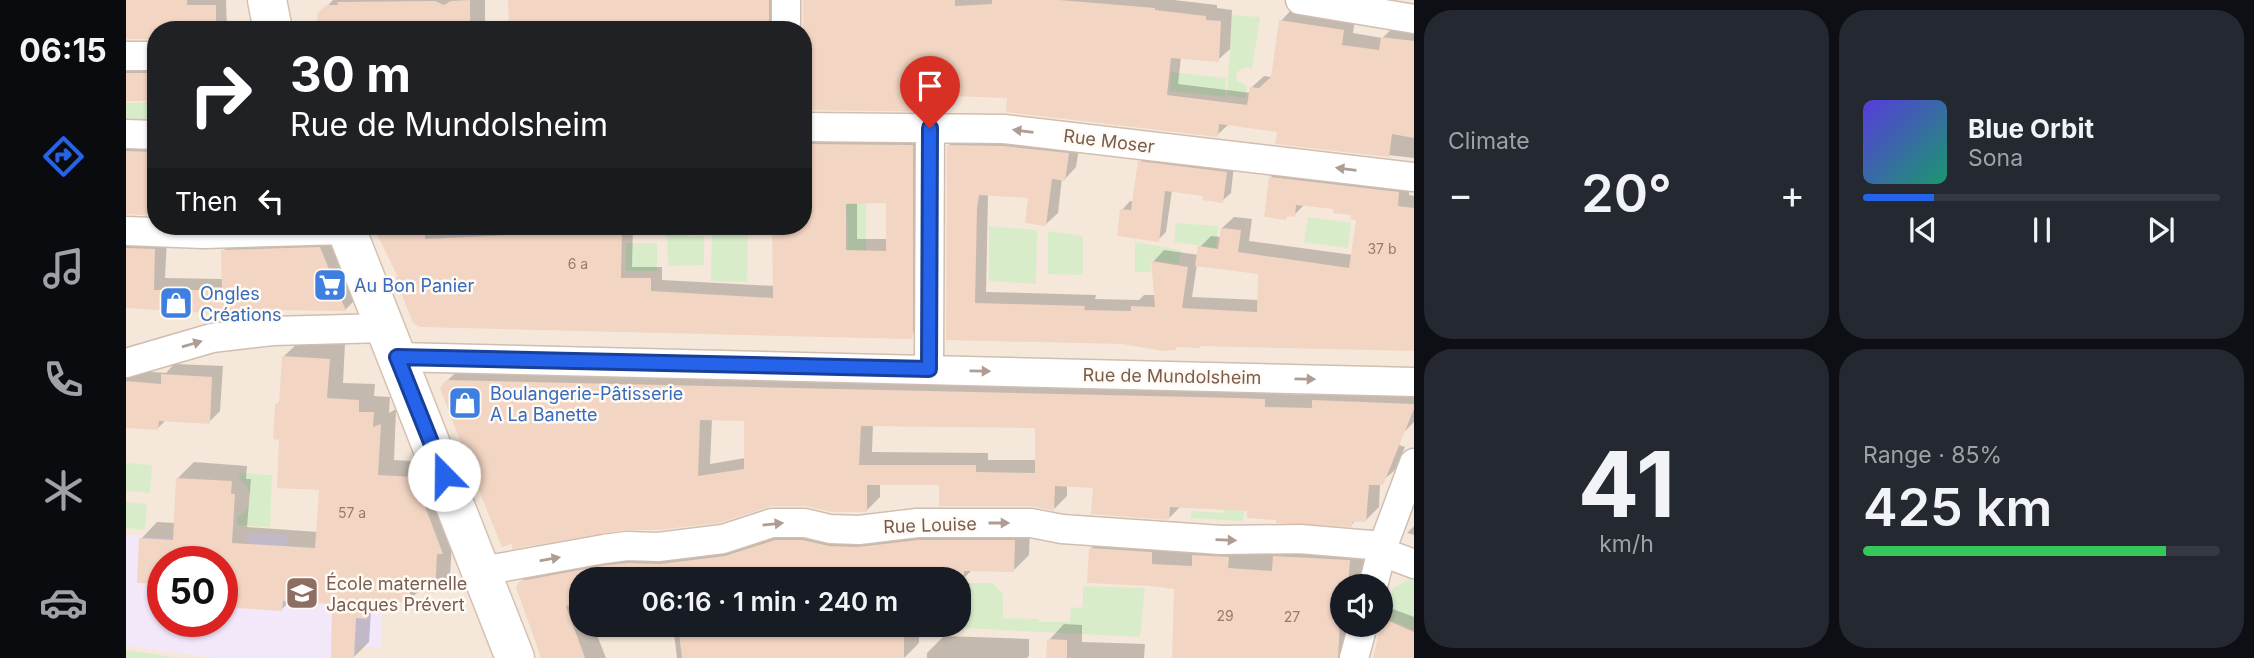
<!DOCTYPE html>
<meta charset="utf-8">
<style>
:root{--surface:#171b24;--page:#242831;--text:#f1f3f6;--muted:#9ea1a6;--line:#363941;--accent:#2563eb}
body{margin:0;font-family:Inter,sans-serif;background:var(--page);color:var(--text);height:100vh;display:flex;flex-direction:column;font-size:26px;white-space:nowrap}
*{box-sizing:border-box;margin:0}
p{font-size:23px;color:var(--muted)}
.icon{flex:none;width:38px;height:38px;fill:none;stroke:currentColor;stroke-width:2;stroke-linecap:round;stroke-linejoin:round}
.map{position:relative;flex:1;overflow:hidden}
.panel{display:flex;flex-direction:column;gap:10px;padding:10px;background:#0d0f14;width:840px}
.panel>*{flex:none}
.guide{position:absolute;left:21px;top:21px;width:665px;height:214px;border-radius:28px;box-shadow:0 2px 5px #0004;background:#202124;color:#fff;overflow:hidden}
.controls{position:absolute;left:1204px;top:574px;display:grid;gap:14px}
.controls a{display:grid;place-items:center;width:63px;height:63px;border-radius:50%;background:var(--surface);box-shadow:0 2px 5px #0004;font-size:35px}
.speed{position:absolute;left:21px;top:546px;display:flex;gap:14px;font-size:35px;font-weight:700;text-align:center}
.speed>*{display:grid;place-content:center;width:91px;height:91px;border-radius:50%;background:var(--surface);box-shadow:0 2px 5px #0004;line-height:1}
.speed .limit{border:10px solid #d22;background:#fff;color:#111}
.pin{position:absolute;display:grid;place-items:center;width:60px;height:60px;color:#fff;margin:-72px -30px;border-radius:50% 50% 50% 0;rotate:-45deg;box-shadow:0 0 7px #0007}
.pin .icon{rotate:45deg}
.me{position:absolute;width:77px;margin:-38px;rotate:338deg;stroke-linejoin:round;filter:drop-shadow(0 0 5px #0008)}
.turn{display:flex;align-items:center;gap:24px;height:147px;padding:0 28px;font-size:32px}
.turn .icon{width:91px;height:91px;stroke-width:2.5}
.turn b{display:block;font-size:49px;line-height:60px}
.then{display:flex;align-items:center;height:66px;padding:0 28px;background:#0003;gap:14px;font-size:26px}
.big{font-size:52px;font-weight:600;line-height:1.1}
.panel .widget{flex:1;display:flex;flex-direction:column;justify-content:center;gap:10px;min-width:0;padding:0 24px;border-radius:28px;background:var(--page)}
.panel .dial{align-items:center;gap:0}
.dial b{font-size:91px;line-height:1}
.song{display:flex;align-items:center;gap:21px}
.cover{width:84px;height:84px;border-radius:10px;background:linear-gradient(135deg,hsl(250 70% 55%),hsl(160 70% 35%))}
.played{height:7px;border-radius:4px;background:linear-gradient(90deg,var(--accent) 20%,var(--line) 20%)}
.keys{display:flex;justify-content:space-around;direction:ltr}
.heat{display:flex;justify-content:space-between;align-items:center;font-size:38px;direction:ltr}
.charge{height:10px;border-radius:5px;background:linear-gradient(90deg,#34c759 85%,var(--line) 0)}
.panel .tiles{flex:1;display:grid;gap:10px;grid-template-columns:repeat(2,1fr)}
.trip{position:absolute;left:443px;top:567px;width:402px;height:70px;border-radius:28px;background:var(--surface);box-shadow:0 2px 5px #0004;font-weight:600;line-height:70px;text-align:center}
main{display:flex;flex:1;min-height:0}
.tab-bar{display:flex;flex-direction:column;width:126px;justify-content:space-around;align-items:center;background:#090b0e;color:var(--muted)}
.tab-bar .icon{width:49px;height:49px}
.tab-bar .selected{color:var(--accent)}
.tab-bar b{font-size:32px;color:var(--text)}
.map>svg:first-child{display:block}
.residential{fill:#f5e8da;fill-rule:evenodd}
.education{fill:#f3e8fa;fill-rule:evenodd}
.green{fill:#d8ecc9}
.shadow{fill:#0003;fill-rule:evenodd}
.building{fill:#f3d5c3;fill-rule:evenodd}
.lines{fill:none;stroke-linecap:round;stroke-linejoin:round}
.minor-casing{stroke:#d1beb0;stroke-width:31}
.secondary-casing{stroke:#d6c0b0;stroke-width:41}
.minor{stroke:#fff;stroke-width:28}
.secondary{stroke:#fff;stroke-width:38}
.oneway{fill:#af9d94}
.route-casing{stroke:#184099;stroke-width:18}
.route{stroke:#2563eb;stroke-width:12}
.labels{text-anchor:middle;dominant-baseline:central;stroke-width:5;stroke-linejoin:round;paint-order:stroke}
.number-label{font-size:14px;fill:#987a6a}
.street-label{font-size:18px;fill:#7a5c4d;stroke:#fffaf3}
.shop-label{font-size:18px;fill:#366cbe;stroke:#fffaf3;text-anchor:start}
.education-label{font-size:18px;fill:#785e54;stroke:#fffaf3;text-anchor:start}
</style>
<main>
<nav class="tab-bar">
<b>06:15</b>
<svg class="icon selected" aria-label="directions" viewBox="0 0 24 24"><path d="M12 3l9 9-9 9-9-9zM9 14v-3h6M13 9l2 2-2 2"/></svg>
<svg class="icon" aria-label="music" viewBox="0 0 24 24"><path d="M9 18V5l10-2v13"/><circle cx="6" cy="18" r="3"/><circle cx="16" cy="16" r="3"/></svg>
<svg class="icon" aria-label="phone" viewBox="0 0 24 24"><path d="M5 4h4l2 5-3 2q2 4 5 5l2-3 5 2v4C11 20 4 13 5 4z"/></svg>
<svg class="icon" aria-label="climate" viewBox="0 0 24 24"><path d="M12 3v18M4 7l16 10M4 17L20 7"/></svg>
<svg class="icon" aria-label="car" viewBox="0 0 24 24"><path d="M5 17H2v-5l4-1 3-4h7l3 4 3 1v5h-3M9 17h6M6 11h13"/><circle cx="7" cy="17" r="2"/><circle cx="17" cy="17" r="2"/></svg>
</nav>
<div class="map">
<svg width="1288" height="658" viewBox="0 0 1288 658">
<rect width="100%" height="100%" fill="#fdf6ec"/>
<path class="residential" d="M0 0H1288V658H0ZM30 30H677V226H30ZM37 562H96V621H37ZM455 579H833V625H455ZM1216 586H1255V625H1216Z"/>
<path class="education" d="M122 533 162 535V546L235 551 255 588V647L231 646 230 658H90L0 646V535L121 544ZM37 562H96V621H37Z"/>
<path class="green" d="M1106 15 1134 17 1126 69C1118 67 1114 68 1110 75L1111 81 1121 86 1119 98 1101 95Z
M1045 72 1100 78 1099 97 1044 91Z
M30 102 28 121H0V103Z
M740 196V263H722L721 211 684 210Z
M1182 217 1225 223 1222 248 1178 242Z
M1050 223 1092 226 1090 248 1048 242Z
M586 226 622 227 621 282 585 281Z
M863 226 911 230 910 284 863 281Z
M922 231 957 236V275L922 274Z
M541 232 562 233 563 237 578 236V265L542 266Z
M1009 242 1055 250 1053 264 1024 260 1025 272H1009Z
M500 243H531V271H500Z
M0 463 26 465 24 493 0 491Z
M114 473 146 475 144 527 111 525V517C127 510 129 489 113 479Z
M1100 479 1120 480 1117 521 1065 518V511L1098 513Z
M0 502 21 504 19 530 0 528Z
M1285 578 1288 579V630L1257 617 1267 588Z
M833 583H867L877 594V618L913 619V622H944L945 608 957 607V586L1019 588 1014 637 798 626 833 625Z
M0 650 54 658H0Z"/>
<path class="shadow" d="M0 0H100L101 30H30L0 38Z
M207 0H359V28L194 30 193 15Z
M384 0H655L660 30H384Z
M677 0H1048L1091 5V8L1106 10 1104 49 1092 60 1055 57 1052 84 1125 93 1126 87 1138 76 1147 77 1155 21 1166 9 1229 19 1227 33 1256 38 1269 26 1288 29V158L1151 142 1153 131 1103 124 1091 135 883 96 831 95V98L819 110H677Z
M0 57 30 62V97L28 99H0Z
M677 129 798 134 797 323 783 337 271 278 273 276 250 226H507L506 267H536V280L648 286V226H677ZM762 201 761 239H731V202Z
M834 134 954 142 950 167 939 179 936 178 932 213 920 224 904 197 862 194 860 292 970 295 969 299 1013 300 1018 295H1030L1027 262 1038 250 1073 255 1074 247 1085 236 1095 237 1096 228 1108 217 1126 219 1123 241 1227 255 1232 219 1227 213 1209 208 1179 204 1168 215 1163 214 1160 218 1144 178 1156 166 1284 181 1283 195 1288 196V349L1052 345 1049 349 996 343 822 338V146ZM1071 264 1134 273 1133 300 1066 297Z
M0 136 30 140V214L0 213Z
M1022 154 1108 164 1105 193 1096 201 1079 194 1046 190 1040 232 1032 240 996 210 1004 201 1008 202 1014 162Z
M0 230 41 237 39 278 97 279V251L109 239 206 236 231 298 219 310 148 308 128 315 0 306Z
M174 341 219 343 217 383 249 384 248 396 264 397 263 413 270 409 268 460 304 462 326 543 324 576 308 592 293 591 283 600 266 599 254 611H245L243 642 227 658 208 602 165 600 156 609 96 562H37V610H34L36 582 15 539 31 522 49 523 52 478 68 462 121 466 120 479H125L121 527 192 532 195 488 155 438 151 405 155 400 157 357Z
M48 364 97 366 94 411 83 422 40 420 32 428 0 427V370L40 373Z
M335 367 1151 387V394L1194 395 1201 388 1288 391V422L1277 433 1245 435 1279 447 1269 470 1254 483 1253 507 1240 520H1230L1225 525 1152 519 1123 510 1055 506 1043 518 969 486 941 485V496L928 509 815 484H754V497L740 511 680 505H645L321 381ZM586 418 620 419 619 458 584 464ZM747 424 910 427V460H862V453L746 452Z
M665 525H904L903 555 888 570 847 569 837 579H455V625H467L480 658H417L395 582 411 566Z
M1288 526V535L1281 533Z
M984 529 1242 541 1240 566 1236 570 1235 586H1216V625H1232L1220 658H1047L1050 588 965 548Z
M1267 609 1288 617V658H1248L1257 619Z
M938 624 956 625V642L1019 644 1018 658H922L923 640Z
M547 625H793V643L778 658H551Z
M818 636 903 639V656L901 658H801V653Z"/>
<path class="building" d="M0 0H61V5H90V30H30V39H0Z
M344 0V30H192L191 14 200 5H212L211 2 309 1 318 5 325 1Z
M382 0H643V30H383Z
M677 0H829V6L866 4V0H933L1029 8V10L1080 16V20L1095 21 1093 62 1045 58 1041 95 1121 105 1124 87 1133 88 1145 77 1153 20 1218 30 1216 45 1253 50 1255 37 1288 41V138L1266 134 1263 157 1149 144 1151 132 1093 124 1092 137 880 112 881 98 826 96V100H820V112L677 110Z
M0 73H29L28 101H0Z
M677 144 787 145V337L784 339 294 327 287 323 269 277H272L247 226H299V239L496 230 495 278H525V291L647 298 646 226H677ZM760 203V251L720 250V204Z
M821 145 877 146 943 153 939 181 926 179 920 226 899 223 902 198 853 195 851 209 849 303 959 306 958 310 1005 311V306L1029 307 1025 261 1062 267 1056 308 1131 312 1132 274 1069 266 1072 246 1092 249 1095 228 1115 230 1112 252 1223 268 1230 220 1224 219 1225 215 1207 213V209L1170 205 1169 217 1161 216 1160 220 1138 217 1143 177 1273 192 1272 206 1288 208V351L1074 346V348L1050 347V350L1038 351 996 344 820 340Z
M0 151 30 152V216L0 214Z
M1012 161 1101 172 1097 203 1076 200 1077 196 1039 191 1033 242 991 236 994 209 1005 210Z
M194 247 220 311 148 310 144 314 128 316 0 308V248L29 249 28 290H96L95 250Z
M156 356 204 359 201 398 233 400V412H248L247 427 255 424 252 475 288 477 317 554H311L309 593 284 592V602L255 601 254 613H241V619L230 618 228 658H205L206 604 157 601 156 611 96 607V562H37V584L11 583 13 538 47 540 50 478 106 481 105 494H109L106 543 189 548 193 490 151 488 153 440 147 439 149 404H153Z
M35 374 86 377 84 424 33 421 32 430 0 428V381L35 384Z
M320 380 1111 398 1139 399V407L1186 408V400L1288 404V409L1257 485H1243L1240 522H1226V527L1150 523V520L1121 518V511L1044 507 1043 520 965 514 967 488 929 486 928 511 905 506H813V485H741V512H706L679 506H646L593 523 531 530H499L386 549V544L376 547 356 498 314 388ZM574 420 618 421V469L572 476ZM735 426 909 428V473L850 472V465H733Z
M649 540H677L703 546 732 547 792 540H889L888 572 838 571V579H797V575L717 574V579H686V570L606 579 605 576 583 579H455V604L440 606 459 658H415L390 587 394 581 481 565 502 563 534 564 599 556Z
M963 548 1026 552V564L1066 566V555L1103 557 1102 568 1146 571 1147 556 1224 560 1222 586H1216L1212 658H1046L1048 589 1024 586 961 583Z
M1256 618 1288 632V658H1247Z
M552 625H778V658H556Z
M921 639 941 640V658H920Z"/>
<g class="lines">
<defs>
<path id="minor" d="M660 0V30
M1174 0 1288 19
M0 56H30
M677 127 878 129 1288 177
M0 134 30 135
M0 231 77 234 221 230
M271 357 1288 382
M0 363 86 338 146 331 260 328
M803 369 804 128
M1256 552 1288 564
M356 571 478 549 501 546 532 547 597 539 646 523H679L704 529 733 530 791 523H905L936 529 1095 540 1174 539 1257 546
M1247 586 1257 546 1288 463
M1228 658 1237 625"/>
<path id="secondary" d="M141 0 147 30
M219 226 389 658"/>
</defs>
<use href="#minor" class="minor-casing"/>
<use href="#secondary" class="secondary-casing"/>
<use href="#minor" class="minor"/>
<use href="#secondary" class="secondary"/>
</g>
<defs><path id="oneway-solid" d="M-6-.8H1V-3.2L6.5 0L1 3.2V.8H-6Z" transform="scale(1.75)"/></defs>
<g class="oneway">
<use href="#oneway-solid" transform="translate(897 131) rotate(-173)"/>
<use href="#oneway-solid" transform="translate(1220 169) rotate(-173)"/>
<use href="#oneway-solid" transform="translate(66 344) rotate(-16)"/>
<use href="#oneway-solid" transform="translate(854 371) rotate(1)"/>
<use href="#oneway-solid" transform="translate(1179 379) rotate(1)"/>
<use href="#oneway-solid" transform="translate(873 523)"/>
<use href="#oneway-solid" transform="translate(647 524) rotate(-6)"/>
<use href="#oneway-solid" transform="translate(1100 540) rotate(2)"/>
<use href="#oneway-solid" transform="translate(424 559) rotate(-10)"/>
</g>
<g class="lines">
<defs>
<path id="route" d="M318 475 271 357 803 369 804 128"/>
</defs>
<use href="#route" class="route-casing"/>
<use href="#route" class="route"/>
</g>
<defs>
<symbol id="supermarket-square" viewBox="-11 -11 22 22"><rect x="-9" y="-9" width="18" height="18" rx="4" fill="#3f7fe0" stroke="#fffaf3"/><path d="M-6-5.5h2.5l.6 2H6L4.5 2H-2.5L-4.4-4H-6ZM-1.5 3.2a1.3 1.3 0 1 0 .1 0ZM3 3.2a1.3 1.3 0 1 0 .1 0Z" fill="#fff"/></symbol>
<symbol id="shop-square" viewBox="-11 -11 22 22"><rect x="-9" y="-9" width="18" height="18" rx="4" fill="#3f7fe0" stroke="#fffaf3"/><path d="M-5-2.5h2.3a2.7 3.5 0 0 1 5.4 0H5L5.5 6h-11ZM-1.5-2.5h3a1.5 2.3 0 0 0-3 0Z" fill="#fff"/></symbol>
<symbol id="school-square" viewBox="-11 -11 22 22"><rect x="-9" y="-9" width="18" height="18" rx="4" fill="#8d6e63" stroke="#fffaf3"/><path d="M0-5L7-2L0 1L-7-2ZM-4 1L0 2.5L4 1V4Q0 6-4 4Z" fill="#fff"/></symbol>
</defs>
<g fill-rule="evenodd">
<use href="#supermarket-square" x="185" y="266" width="38" height="38"/>
<use href="#shop-square" x="31" y="284" width="38" height="38"/>
<use href="#shop-square" x="320" y="384" width="38" height="38"/>
<use href="#school-square" x="157" y="574" width="38" height="38"/>
</g>
<g class="labels">
<g class="number-label">
<text x="1256" y="248">37 b</text>
<text x="452" y="263">6 a</text>
<text x="226" y="512">57 a</text>
<text x="1099" y="615">29</text>
<text x="1166" y="616">27</text>
</g>
<g class="street-label">
<text transform="translate(983 141) rotate(7)">Rue Moser</text>
<text transform="translate(1046 376) rotate(1)">Rue de Mundolsheim</text>
<text transform="translate(804 525) rotate(-2)">Rue Louise</text>
</g>
<g class="shop-label">
<text x="228" y="285">Au Bon Panier</text>
<text x="74" y="293">Ongles<tspan x="74" dy="21">Créations</tspan></text>
<text x="364" y="393">Boulangerie-Pâtisserie<tspan x="364" dy="21">A La Banette</tspan></text>
</g>
<g class="education-label">
<text x="200" y="583">École maternelle<tspan x="200" dy="21">Jacques Prévert</tspan></text>
</g>
</g>
</svg>
<div class="controls">
<a><svg class="icon" aria-label="sound" viewBox="0 0 24 24"><path d="M4 9h4l5-4v14l-5-4H4zM17 9q2 3 0 6"/></svg></a>
</div>
<div class="speed"><div class="limit">50</div></div>
<div class="pin" style="left:804px;top:128px;background:#d93025"><svg class="icon" aria-label="arrive" viewBox="0 0 24 24"><path d="M6 21V4h12l-3 4 3 4H6"/></svg></div>
<svg class="me" style="left:318px;top:475px" viewBox="-20 -20 40 40"><circle r="19" fill="#fff"/><path d="M0-13L10 11 0 6-10 11z" fill="#2563eb"/></svg>
<div class="trip">06:16 · 1 min · 240 m</div>
<div class="guide">
<div class="turn"><svg class="icon" aria-label="right" viewBox="0 0 24 24"><path d="M7 20v-9h11M14 6l5 5-5 5"/></svg><div><b>30 m</b>Rue de Mundolsheim</div></div>
<div class="then">Then<svg class="icon" aria-label="left" viewBox="0 0 24 24"><path d="M17 20v-9H6M10 6l-5 5 5 5"/></svg></div>
</div>
</div>
<section class="panel">
<div class="tiles">
<div class="widget"><p>Climate</p>
<div class="heat"><a>−</a><b class="big">20°</b><a>+</a></div>
</div>
<div class="widget">
<div class="song"><i class="cover"></i><div><b>Blue Orbit</b><p>Sona</p></div></div>
<div class="played"></div>
<div class="keys"><svg class="icon" aria-label="previous" viewBox="0 0 24 24"><path d="M18 5L8 12l10 7zM5 5v14"/></svg><svg class="icon" aria-label="pause" viewBox="0 0 24 24"><path d="M8 5v14M16 5v14"/></svg><svg class="icon" aria-label="next" viewBox="0 0 24 24"><path d="M6 5l10 7-10 7zM19 5v14"/></svg></div>
</div>
<div class="widget dial"><b>41</b><p>km/h</p></div>
<div class="widget"><p>Range · 85%</p><b class="big">425 km</b><div class="charge"></div></div>
</div>
</section>
</main>
